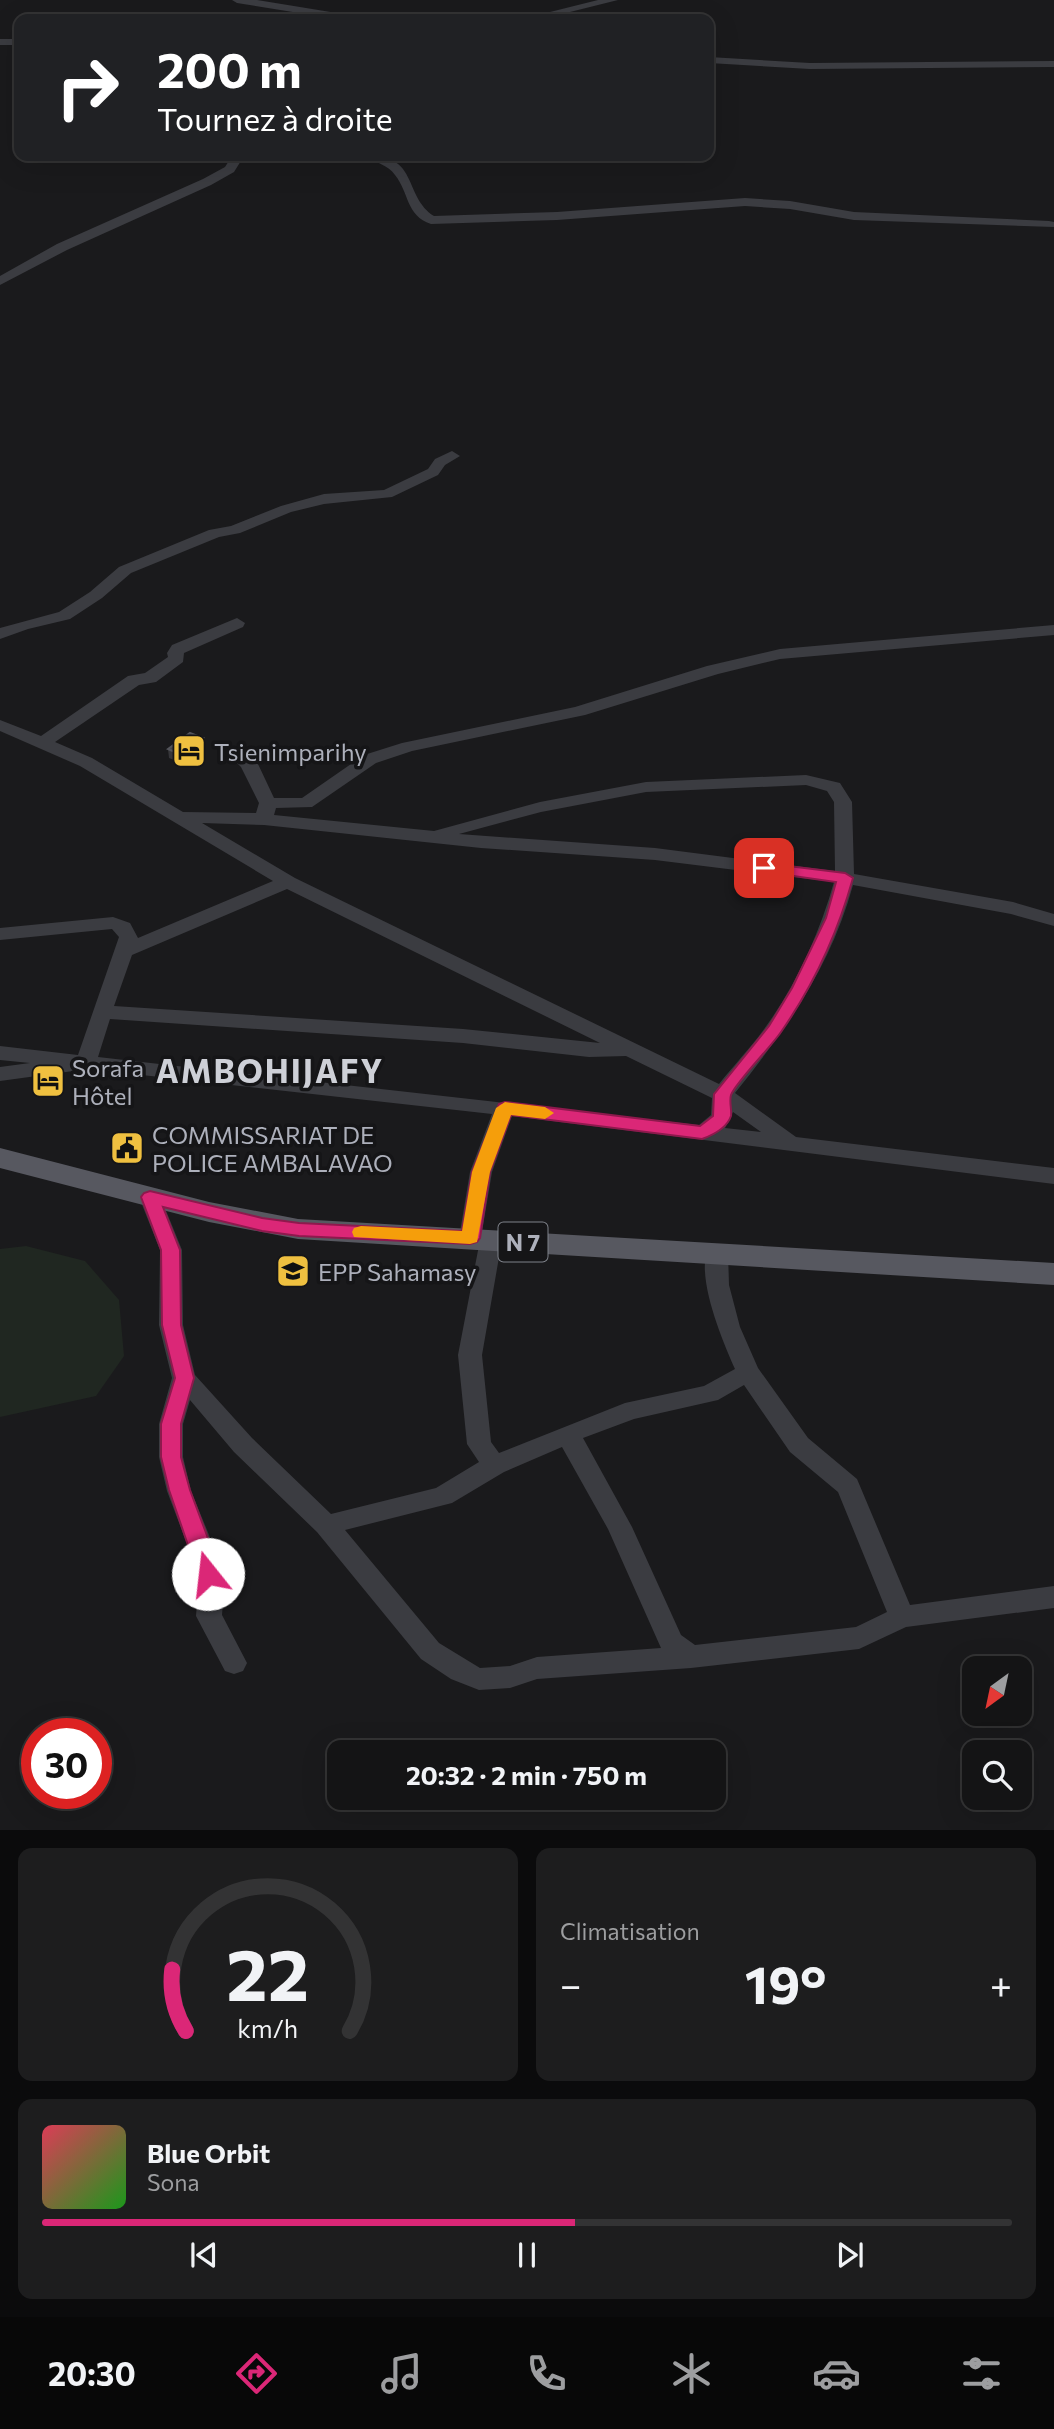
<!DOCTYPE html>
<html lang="fr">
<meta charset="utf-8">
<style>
:root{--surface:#141415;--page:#1d1d1e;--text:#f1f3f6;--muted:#9d9ea0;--line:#333334;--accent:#db2777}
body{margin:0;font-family:Commissioner,sans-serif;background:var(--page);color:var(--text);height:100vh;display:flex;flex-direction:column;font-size:26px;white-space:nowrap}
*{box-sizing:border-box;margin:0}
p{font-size:23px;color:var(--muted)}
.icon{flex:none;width:38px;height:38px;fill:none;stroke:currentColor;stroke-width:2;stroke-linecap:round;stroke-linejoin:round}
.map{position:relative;height:1830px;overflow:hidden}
.drawer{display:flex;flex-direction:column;gap:18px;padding:18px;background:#0b0b0c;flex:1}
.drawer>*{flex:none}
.guide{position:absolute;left:14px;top:14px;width:700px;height:147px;border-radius:14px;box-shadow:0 7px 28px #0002,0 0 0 2px var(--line);background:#202124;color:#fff;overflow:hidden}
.needle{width:46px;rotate:213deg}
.tools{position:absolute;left:962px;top:1656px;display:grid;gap:14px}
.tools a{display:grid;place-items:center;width:70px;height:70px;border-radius:14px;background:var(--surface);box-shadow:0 7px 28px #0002,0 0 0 2px var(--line);font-size:35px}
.speed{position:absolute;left:21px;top:1718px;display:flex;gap:14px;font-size:35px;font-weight:700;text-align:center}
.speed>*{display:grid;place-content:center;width:91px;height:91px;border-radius:50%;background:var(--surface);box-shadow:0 7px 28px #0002,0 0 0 2px var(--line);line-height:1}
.speed .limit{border:10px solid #d22;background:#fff;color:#111}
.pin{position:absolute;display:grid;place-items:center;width:60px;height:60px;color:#fff;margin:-30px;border-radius:14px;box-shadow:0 4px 10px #0006}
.me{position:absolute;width:77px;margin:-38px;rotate:344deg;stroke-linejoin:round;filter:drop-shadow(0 0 5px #0008)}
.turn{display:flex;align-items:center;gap:24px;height:147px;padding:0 28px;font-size:32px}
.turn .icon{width:91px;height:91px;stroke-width:2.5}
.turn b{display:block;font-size:49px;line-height:60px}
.big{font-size:52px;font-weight:700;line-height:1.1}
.drawer .widget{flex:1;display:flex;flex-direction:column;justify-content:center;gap:10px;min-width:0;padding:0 24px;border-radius:14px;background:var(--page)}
.drawer .dial{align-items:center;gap:0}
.dial svg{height:182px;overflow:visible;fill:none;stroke:var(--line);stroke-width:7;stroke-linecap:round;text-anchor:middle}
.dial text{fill:var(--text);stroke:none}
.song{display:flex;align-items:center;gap:21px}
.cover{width:84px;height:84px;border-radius:10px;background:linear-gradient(135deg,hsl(350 70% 55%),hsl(120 70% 35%))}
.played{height:7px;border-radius:4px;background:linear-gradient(90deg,var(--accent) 55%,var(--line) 55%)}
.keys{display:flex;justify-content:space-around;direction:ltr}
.heat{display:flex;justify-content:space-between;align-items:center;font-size:38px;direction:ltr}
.drawer .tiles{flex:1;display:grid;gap:18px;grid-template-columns:1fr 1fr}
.widget:last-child{grid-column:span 2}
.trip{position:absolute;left:327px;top:1740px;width:399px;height:70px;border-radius:14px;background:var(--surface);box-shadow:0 7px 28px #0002,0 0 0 2px var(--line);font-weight:700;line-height:70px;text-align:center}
.dock{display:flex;height:112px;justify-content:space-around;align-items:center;background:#080808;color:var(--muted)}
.dock .icon{width:49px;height:49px}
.dock .on{color:var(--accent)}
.dock b{font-size:32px;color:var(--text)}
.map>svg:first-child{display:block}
.green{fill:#202721}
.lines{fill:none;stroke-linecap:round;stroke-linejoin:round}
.minor{fill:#3b3c41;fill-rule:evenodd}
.major{fill:#575860;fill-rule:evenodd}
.wall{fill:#36363a}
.shaded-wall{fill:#252528}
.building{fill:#434348;stroke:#53545a;stroke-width:2}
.route{fill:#db2777;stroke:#8e194d;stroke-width:2}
.slow{fill:#f59e0b}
.labels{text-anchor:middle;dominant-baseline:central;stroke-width:7;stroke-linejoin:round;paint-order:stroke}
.shield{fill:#151517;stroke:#7f828a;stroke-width:2}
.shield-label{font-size:23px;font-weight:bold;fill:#adb0bb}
.poi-label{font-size:24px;fill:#adb0bb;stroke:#151517;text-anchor:start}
.district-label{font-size:32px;font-weight:bold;letter-spacing:2px;fill:#ced0d7;stroke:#151517}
</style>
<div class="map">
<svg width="1054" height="1831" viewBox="0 0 1054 1831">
<rect width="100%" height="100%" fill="#1a1a1c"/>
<path class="green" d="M26 1246 85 1261 119 1300 124 1356 96 1396 0 1417V1249Z"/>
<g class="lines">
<path class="minor" d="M232 0H257L355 16 361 19H336L237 3Z
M598 0H618L542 19H522Z
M0 39H19V45H0Z
M709 57 810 63 1054 61V67L810 69 709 63Z
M232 156H244L234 172 211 185 67 250 0 285V276L57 244 203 179 225 167Z
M367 156C419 154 403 196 434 216L557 212 745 198 790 201 854 212 1049 221 1054 222V227L854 220 790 209 745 206 557 220 431 224C406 216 409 192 395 175 388 165 376 163 367 156Z
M452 451 460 456 445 465 438 475 392 497 324 504 291 512 240 533 219 537 131 573 102 598 70 619 28 629 0 639V628L59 612 90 592 119 567 209 530 231 526 281 506 324 494 384 490 428 469 435 459Z
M237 618 245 623 243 627 184 653 183 662 156 682 139 685 55 742 92 758 183 812 256 813 259 803 241 767 225 751 228 747H240L258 764 274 798H302L364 755 402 743 575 707 707 666 780 649 1054 625V635L780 659 718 674 585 715 412 751 376 763 312 807 276 808 274 815 434 831 540 802 646 782 806 775 840 783 852 802 854 874 1013 902 1054 914V926L1011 914 853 885C831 966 787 1028 735 1093L796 1137 1054 1168V1184L512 1116 492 1172 481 1238 491 1232 499 1234 502 1240 482 1355 491 1442 499 1453 625 1403 704 1386 735 1369C723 1342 694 1274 709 1246L717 1244 725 1246 728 1252 729 1285 740 1327 758 1368 808 1438 857 1479 910 1605 1054 1586V1608L906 1627 859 1649 691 1668 537 1679 510 1688 479 1690 451 1679 421 1659 317 1532 234 1452 190 1400 183 1424V1457L191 1491 218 1557 224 1590 222 1615 247 1663 243 1671 234 1674 225 1671 196 1616 198 1590 192 1557 167 1491 159 1457V1424L172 1378 159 1325 160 1250 139 1197 142 1191 150 1189 158 1191 182 1250 183 1325 195 1375 252 1438 331 1514 436 1488 479 1462 467 1444 458 1355 480 1240 470 1246 462 1244 459 1238 470 1172 492 1114 88 1069 0 1081V1067L30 1063 0 1060V1046L78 1055 119 937 112 929 0 940V928L113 917 130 923 138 938 273 881 80 766 0 731V720L41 736 128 676 145 673 168 657 167 653 172 645ZM806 785 827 791 834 802 835 871 655 848 459 834 541 812 646 792ZM202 823 264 825 481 848 655 860 834 882C820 932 797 983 767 1025 753 1045 735 1064 719 1084L295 878ZM287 889 600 1043 463 1029 114 1006 132 955ZM110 1019 463 1043 589 1057 626 1056 712 1098 711 1115 699 1125 98 1057ZM733 1112 761 1132 725 1128ZM744 1385 790 1452 838 1492 887 1612 856 1627 695 1645 681 1635 632 1527 583 1438 634 1419 718 1400ZM562 1447 608 1529 661 1648 537 1657 510 1666 480 1668 439 1643 345 1530 452 1503 504 1472Z"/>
<path class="major" d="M0 1148 209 1202 298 1219 1054 1263V1285L298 1239 209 1222 0 1168Z"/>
</g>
<path class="wall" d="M203 738 204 747 195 753V756L185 764 169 758 168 749Z"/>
<path class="shaded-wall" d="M203 738 204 747 195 753V756L185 764 184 756 192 746Z"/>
<path class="building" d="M190 733 203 738 192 746 195 747 184 756 168 749Z"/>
<path class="route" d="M764 863 845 873 853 878C838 932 813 986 781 1032 771 1047 736 1082 731 1095 729 1101 732 1110 731 1116 727 1128 713 1135 702 1139L511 1115 490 1172 480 1238 477 1242 470 1244 299 1236 262 1231 163 1207 180 1250 181 1325 194 1378 181 1424V1457L190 1490 215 1557 218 1574 215 1580 208 1582 200 1580 169 1490 161 1457V1424L175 1378 162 1325 161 1250 141 1197 144 1193 150 1191 262 1218 299 1223 462 1231 472 1172 499 1104 505 1102 700 1126 713 1116 714 1094 769 1026 792 988 826 918 836 882 758 871 756 868 758 865Z"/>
<path class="slow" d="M505 1102 545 1107 554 1113 545 1119 511 1115 490 1172 477 1242 470 1244 354 1237 352 1232 354 1228 361 1226 462 1231 472 1172 496 1108Z"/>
<defs>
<symbol id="hotel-square" viewBox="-11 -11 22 22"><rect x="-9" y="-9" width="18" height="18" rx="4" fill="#efc040" stroke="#151517"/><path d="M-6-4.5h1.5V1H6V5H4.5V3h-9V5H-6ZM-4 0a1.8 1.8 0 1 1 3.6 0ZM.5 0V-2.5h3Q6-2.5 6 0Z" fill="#111"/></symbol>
<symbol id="civic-square" viewBox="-11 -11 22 22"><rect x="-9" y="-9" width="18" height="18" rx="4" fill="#efc040" stroke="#151517"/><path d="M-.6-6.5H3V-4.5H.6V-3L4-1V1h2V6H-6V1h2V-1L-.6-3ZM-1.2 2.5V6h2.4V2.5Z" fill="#111"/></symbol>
<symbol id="school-square" viewBox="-11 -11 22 22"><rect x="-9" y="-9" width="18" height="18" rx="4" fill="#efc040" stroke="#151517"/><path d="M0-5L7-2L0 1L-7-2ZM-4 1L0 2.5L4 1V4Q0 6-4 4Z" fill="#111"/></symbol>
</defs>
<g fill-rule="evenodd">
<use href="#hotel-square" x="170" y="732" width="38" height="38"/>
<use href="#hotel-square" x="29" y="1062" width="38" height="38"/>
<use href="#civic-square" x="108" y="1129" width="38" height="38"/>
<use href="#school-square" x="274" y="1252" width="38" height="38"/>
</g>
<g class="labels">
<rect class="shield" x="498.5" y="1222.5" width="49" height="39" rx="5"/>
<g class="shield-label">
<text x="523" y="1242">N 7</text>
</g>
<g class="poi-label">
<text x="214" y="751">Tsienimparihy</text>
<text x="72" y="1067">Sorafa<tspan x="72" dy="28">Hôtel</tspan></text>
<text x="152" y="1134">COMMISSARIAT DE<tspan x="152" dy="28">POLICE AMBALAVAO</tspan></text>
<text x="318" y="1271">EPP Sahamasy</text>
</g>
<g class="district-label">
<text x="270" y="1070">AMBOHIJAFY</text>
</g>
</g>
</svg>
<div class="tools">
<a><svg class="needle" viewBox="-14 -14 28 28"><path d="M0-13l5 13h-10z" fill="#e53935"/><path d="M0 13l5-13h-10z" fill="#9d9ea0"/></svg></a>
<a><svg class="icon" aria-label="search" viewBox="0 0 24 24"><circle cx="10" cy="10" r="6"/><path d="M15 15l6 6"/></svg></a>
</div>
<div class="speed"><div class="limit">30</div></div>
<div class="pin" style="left:764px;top:868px;background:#d93025"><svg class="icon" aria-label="arrive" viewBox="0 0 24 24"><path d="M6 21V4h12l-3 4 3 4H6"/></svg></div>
<svg class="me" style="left:208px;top:1574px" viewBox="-20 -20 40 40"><circle r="19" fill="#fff"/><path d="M0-13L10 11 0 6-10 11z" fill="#db2777"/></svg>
<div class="trip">20:32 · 2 min · 750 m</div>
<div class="guide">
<div class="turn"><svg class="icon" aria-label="right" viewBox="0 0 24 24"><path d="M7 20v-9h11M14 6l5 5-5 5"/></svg><div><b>200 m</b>Tournez à droite</div></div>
</div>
</div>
<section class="drawer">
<div class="tiles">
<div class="widget dial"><svg viewBox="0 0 100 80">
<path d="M14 69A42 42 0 1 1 86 69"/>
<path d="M14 69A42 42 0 0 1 8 42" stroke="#db2777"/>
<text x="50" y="56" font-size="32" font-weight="700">22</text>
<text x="50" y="72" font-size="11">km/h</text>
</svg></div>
<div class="widget"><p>Climatisation</p>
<div class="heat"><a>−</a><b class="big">19°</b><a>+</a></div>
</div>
<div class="widget">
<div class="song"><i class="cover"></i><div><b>Blue Orbit</b><p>Sona</p></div></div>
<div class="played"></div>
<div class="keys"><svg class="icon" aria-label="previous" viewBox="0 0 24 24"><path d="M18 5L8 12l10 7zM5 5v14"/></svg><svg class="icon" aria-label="pause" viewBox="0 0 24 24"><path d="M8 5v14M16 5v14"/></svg><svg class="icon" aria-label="next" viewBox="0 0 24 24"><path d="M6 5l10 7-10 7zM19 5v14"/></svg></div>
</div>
</div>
</section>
<nav class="dock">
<b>20:30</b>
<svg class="icon on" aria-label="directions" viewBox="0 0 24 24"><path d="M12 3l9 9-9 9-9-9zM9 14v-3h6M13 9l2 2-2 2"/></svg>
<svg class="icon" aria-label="music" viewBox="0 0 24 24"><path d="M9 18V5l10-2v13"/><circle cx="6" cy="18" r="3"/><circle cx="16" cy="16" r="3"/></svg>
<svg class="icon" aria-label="phone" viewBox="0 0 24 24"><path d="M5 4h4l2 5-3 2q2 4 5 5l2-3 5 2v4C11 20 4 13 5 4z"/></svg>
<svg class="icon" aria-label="climate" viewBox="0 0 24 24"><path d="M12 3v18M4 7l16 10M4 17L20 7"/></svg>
<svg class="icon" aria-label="car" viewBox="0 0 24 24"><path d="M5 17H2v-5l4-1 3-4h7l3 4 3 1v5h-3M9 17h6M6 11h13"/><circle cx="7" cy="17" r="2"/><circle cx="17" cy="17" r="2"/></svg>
<svg class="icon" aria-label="filters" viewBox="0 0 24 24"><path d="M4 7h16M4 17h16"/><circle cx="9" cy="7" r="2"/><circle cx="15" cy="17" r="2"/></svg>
</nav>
